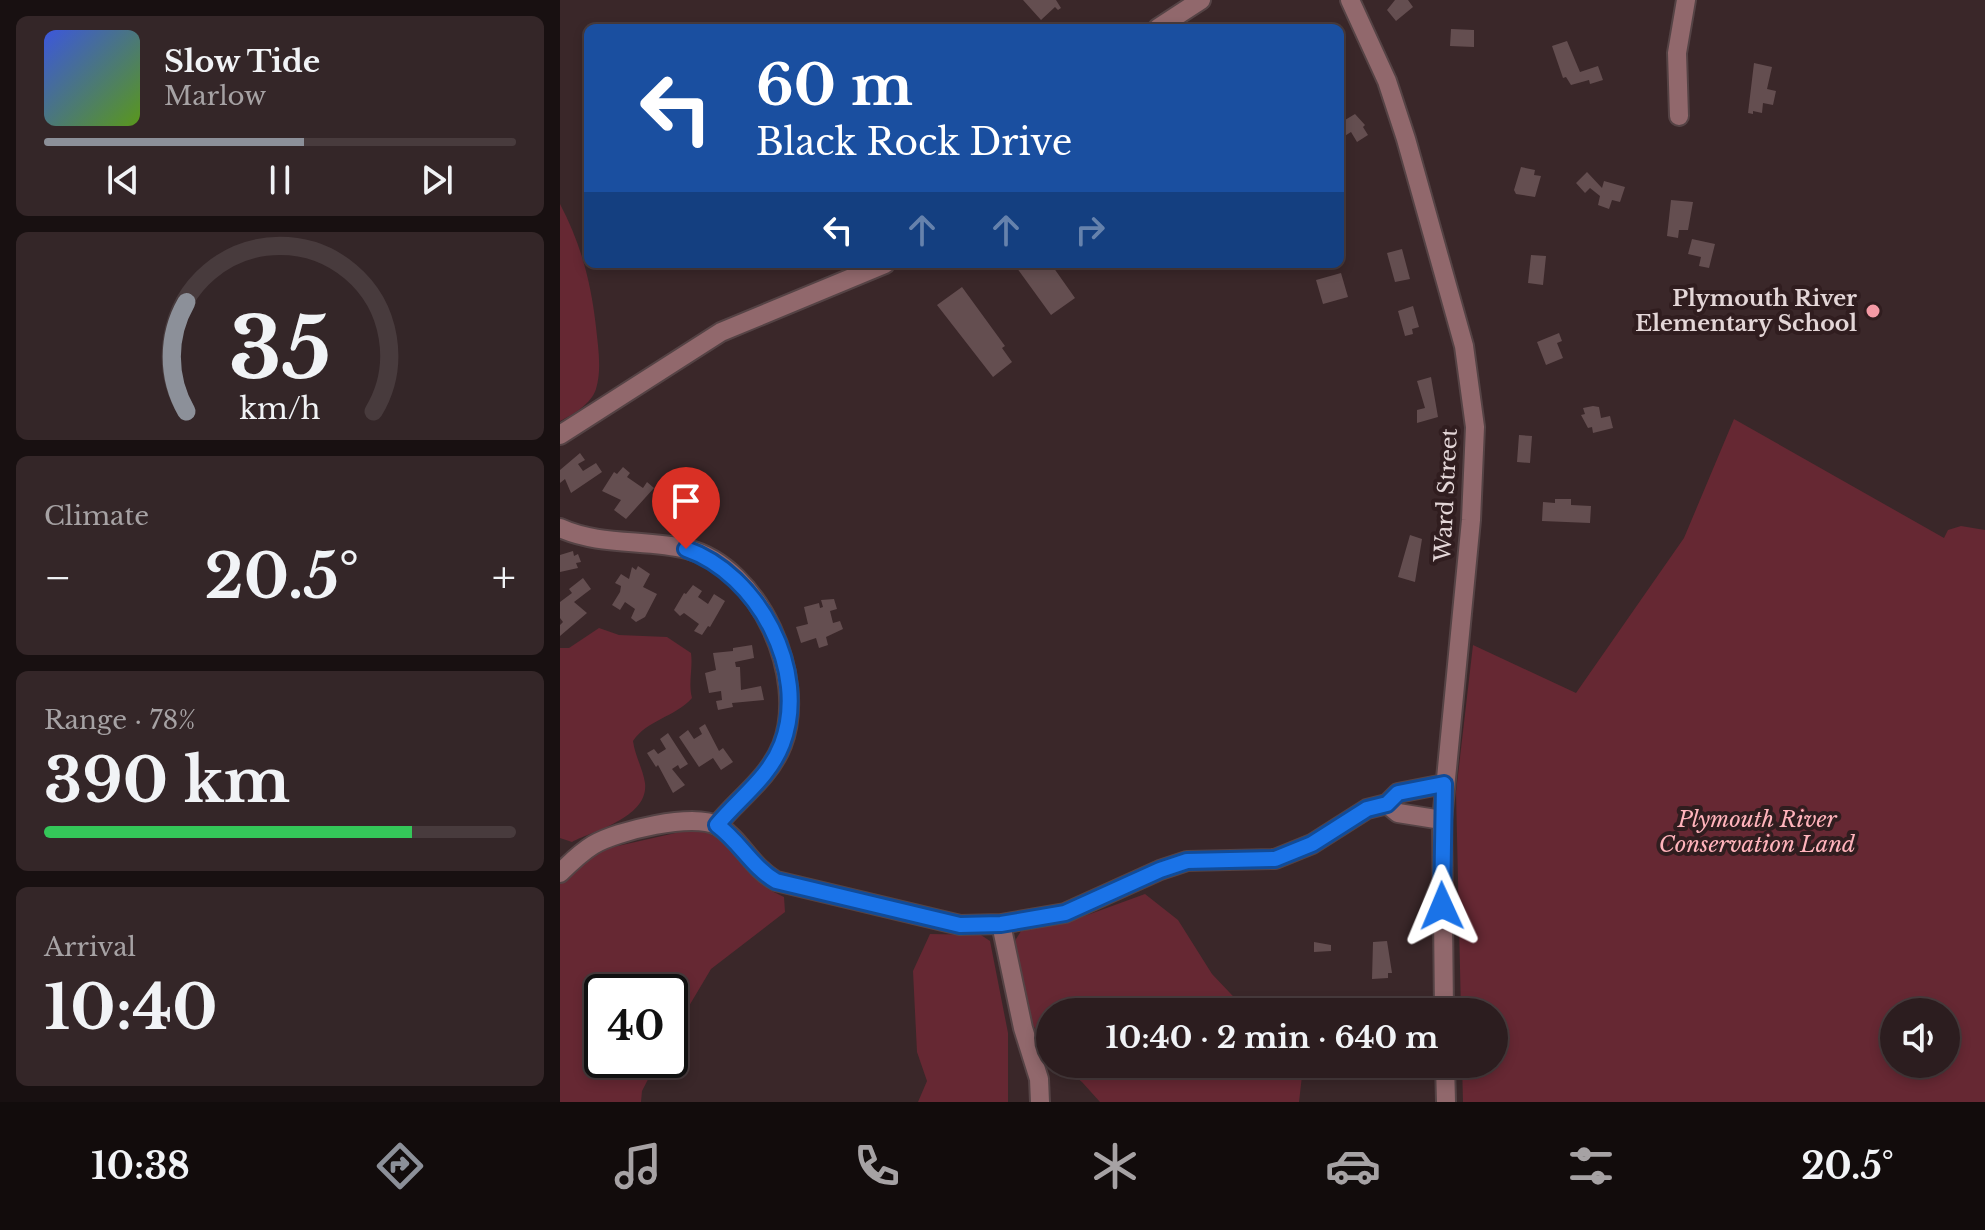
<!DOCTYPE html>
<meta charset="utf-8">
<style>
:root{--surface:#2c1d1f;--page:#342628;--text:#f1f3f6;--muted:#a6a2a4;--line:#483b3d;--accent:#8c9099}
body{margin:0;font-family:"Libre Baskerville",serif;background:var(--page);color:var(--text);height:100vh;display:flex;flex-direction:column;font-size:30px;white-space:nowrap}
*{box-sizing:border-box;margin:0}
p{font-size:26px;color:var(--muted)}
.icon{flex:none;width:44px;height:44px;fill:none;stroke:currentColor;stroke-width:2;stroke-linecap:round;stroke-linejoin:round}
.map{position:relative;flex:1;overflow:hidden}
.panel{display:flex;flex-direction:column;gap:16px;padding:16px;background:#181011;width:560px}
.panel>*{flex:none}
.hud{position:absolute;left:24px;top:24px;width:760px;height:244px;border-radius:12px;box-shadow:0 4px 12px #0003,0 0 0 2px var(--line);background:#1a4fa0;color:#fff;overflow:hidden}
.controls{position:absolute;left:1320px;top:998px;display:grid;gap:16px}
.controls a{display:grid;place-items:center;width:80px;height:80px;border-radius:50%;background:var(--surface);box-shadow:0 4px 12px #0003,0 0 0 2px var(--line);font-size:40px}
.speed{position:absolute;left:24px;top:974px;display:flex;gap:16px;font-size:40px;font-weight:700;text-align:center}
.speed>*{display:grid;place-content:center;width:104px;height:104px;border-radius:50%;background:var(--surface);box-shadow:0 4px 12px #0003,0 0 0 2px var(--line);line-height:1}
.speed .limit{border:4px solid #111;border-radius:12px;background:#fff;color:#111}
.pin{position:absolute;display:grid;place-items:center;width:68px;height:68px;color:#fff;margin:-82px -34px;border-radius:50% 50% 50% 0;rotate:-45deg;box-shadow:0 0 8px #0007}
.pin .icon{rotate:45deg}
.me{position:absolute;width:88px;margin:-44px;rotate:359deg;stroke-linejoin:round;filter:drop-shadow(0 0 6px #0008)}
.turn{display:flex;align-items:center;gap:28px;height:168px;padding:0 40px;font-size:36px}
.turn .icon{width:104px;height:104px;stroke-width:2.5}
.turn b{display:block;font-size:56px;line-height:68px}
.lanes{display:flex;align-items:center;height:76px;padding:0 40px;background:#0003;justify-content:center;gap:40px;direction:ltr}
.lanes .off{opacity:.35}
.big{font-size:60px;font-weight:700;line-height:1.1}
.panel .tile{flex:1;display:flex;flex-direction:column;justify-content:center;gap:12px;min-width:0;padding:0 28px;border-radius:12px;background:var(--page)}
.panel .dial{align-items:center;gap:0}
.dial svg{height:208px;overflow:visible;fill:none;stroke:var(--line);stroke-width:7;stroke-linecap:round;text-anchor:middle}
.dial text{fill:var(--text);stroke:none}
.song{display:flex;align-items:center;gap:24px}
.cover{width:96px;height:96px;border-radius:12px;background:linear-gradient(135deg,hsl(230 70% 55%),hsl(90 70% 35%))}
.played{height:8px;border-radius:4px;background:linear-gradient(90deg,var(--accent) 55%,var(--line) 55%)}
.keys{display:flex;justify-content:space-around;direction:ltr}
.heat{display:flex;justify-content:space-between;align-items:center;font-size:44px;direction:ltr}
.charge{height:12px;border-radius:6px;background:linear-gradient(90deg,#34c759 78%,var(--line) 0)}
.trip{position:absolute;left:476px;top:998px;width:472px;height:80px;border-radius:40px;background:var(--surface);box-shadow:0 4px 12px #0003,0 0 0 2px var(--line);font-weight:700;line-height:80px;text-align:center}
.tab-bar{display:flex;height:128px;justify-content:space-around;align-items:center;background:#120c0c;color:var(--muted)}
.tab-bar .icon{width:56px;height:56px}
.tab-bar .current{color:var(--accent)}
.tab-bar b{font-size:36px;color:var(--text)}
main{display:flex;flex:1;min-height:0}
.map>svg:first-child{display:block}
.green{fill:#662833;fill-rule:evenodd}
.building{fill:#644e50}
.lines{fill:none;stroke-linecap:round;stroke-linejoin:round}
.minor-casing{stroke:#554345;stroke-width:22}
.minor{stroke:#91686c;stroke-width:18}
.route-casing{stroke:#114b97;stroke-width:20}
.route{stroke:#1a73e8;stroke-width:14}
.poi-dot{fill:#f49aa5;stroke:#301d1f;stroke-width:3}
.labels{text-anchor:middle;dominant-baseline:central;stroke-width:8;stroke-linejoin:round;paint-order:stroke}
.poi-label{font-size:22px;font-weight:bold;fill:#e3d6d7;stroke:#301d1f;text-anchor:end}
.street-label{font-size:22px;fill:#e3d6d7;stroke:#301d1f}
.park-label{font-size:22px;font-style:italic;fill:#ffb3bb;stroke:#301d1f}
</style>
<main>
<section class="panel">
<div class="tile">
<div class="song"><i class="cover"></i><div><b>Slow Tide</b><p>Marlow</p></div></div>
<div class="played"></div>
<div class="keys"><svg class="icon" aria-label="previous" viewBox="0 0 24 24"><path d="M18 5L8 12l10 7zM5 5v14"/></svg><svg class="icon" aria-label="pause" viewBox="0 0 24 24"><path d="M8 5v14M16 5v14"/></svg><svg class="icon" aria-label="next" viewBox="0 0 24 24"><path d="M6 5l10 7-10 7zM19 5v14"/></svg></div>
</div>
<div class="tile dial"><svg viewBox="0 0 100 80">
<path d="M14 69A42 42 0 1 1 86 69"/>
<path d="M14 69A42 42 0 0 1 14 27" stroke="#8c9099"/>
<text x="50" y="56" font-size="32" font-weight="700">35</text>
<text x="50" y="72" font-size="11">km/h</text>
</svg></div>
<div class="tile"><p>Climate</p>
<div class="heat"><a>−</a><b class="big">20.5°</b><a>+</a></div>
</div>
<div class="tile"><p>Range · 78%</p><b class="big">390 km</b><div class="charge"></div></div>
<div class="tile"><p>Arrival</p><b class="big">10:40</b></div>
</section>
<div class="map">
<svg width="1425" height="1102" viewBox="0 0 1425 1102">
<rect width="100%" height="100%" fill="#3a2729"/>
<path class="green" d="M0 204C21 244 31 282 36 327 38 347 42 369 36 389 31 404 14 414 0 421Z
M1174 419 1384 538 1388 530 1401 526 1425 530V1102H903L902 1064H934V1012H901L896 792 913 645 1016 693 1124 538ZM1334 1012H1386V1064H1334Z
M39 628 59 635 107 637 131 653C133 669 128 683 132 698 115 717 87 720 73 741 75 756 83 769 85 783 89 817 36 830 12 842L0 838V648H9Z
M133 829C166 833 177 865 201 884 208 890 216 893 224 897L225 912 151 969 110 1038V992H42V1060H98L82 1091 81 1102H0V881L40 850Z
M585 894 618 920 652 974 688 1012H490V1050L470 1021 454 950 456 939 463 928 511 921Z
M370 934 421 935 430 941 448 1033V1102H358L367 1081 357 1052 353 971Z
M499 1064H741L743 1067 739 1102H540L522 1082Z"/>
<path class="building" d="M463 0H496L501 8 498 10 495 7 481 20Z
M835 0H848L853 7 836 21 827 10Z
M891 29 914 30V47L890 46Z
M1007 41 1020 72 1038 66 1043 80 1030 84 1029 80 1011 85 1006 77 1003 78 992 46Z
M1194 63 1212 67 1207 89 1216 91 1213 105 1203 103 1202 113 1193 111V114L1188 113Z
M795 114 805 125 803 127 808 135 797 142 791 132 780 139V123Z
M961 167 975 170 974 175 981 176 975 197 956 194 954 190Z
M1027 172 1042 188 1044 181 1065 187 1060 202 1052 200 1049 209 1038 205 1040 196 1030 188 1025 193 1016 183Z
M1111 200 1133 202 1128 230H1119L1118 238 1107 236Z
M1132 239 1155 244 1149 268 1139 266 1141 257 1128 254Z
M842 249 850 279 835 282 827 253Z
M971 255 986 256 983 285 968 283Z
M454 264H491L515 298 491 315Z
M781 273 788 297 763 304 756 280Z
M402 287 445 346 442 348 452 362 433 377 377 305Z
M853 306 859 327 852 329 853 334 845 336 838 311Z
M999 333 1002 341 997 343 1003 358 986 365 977 342Z
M871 377 878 417 857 423V410L865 408 857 381Z
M1033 406 1039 407 1041 418 1050 416 1053 428 1033 433 1032 427 1028 428 1021 415 1025 414 1023 408Z
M959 435 972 436 970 463 957 462Z
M20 453 25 460 18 464 23 471 36 463 42 472 11 493 5 479 0 483V470Z
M63 467 70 473 67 477 83 488 87 482 94 488 66 519 54 510 61 500 42 491 54 472 57 474Z
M995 499H1011V505L1031 506 1030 523 982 521 983 502 995 503Z
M850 535 862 539 855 582 838 577Z
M13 551 14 556 18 554 21 562 16 563 18 568 0 572V555Z
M78 566 90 574 83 587 97 594 85 617 76 622 71 618 75 609 65 602 60 610 52 605 60 592 61 586 55 583 61 574 69 579 72 567 76 570Z
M23 578 31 589 14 602 27 613 0 636V625L3 622 0 618V602L12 593 9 589Z
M133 585 142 591 138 597 148 604 154 594 165 601 150 627 148 626 142 635 134 631 139 624 124 613 120 616 114 610 124 593 126 594Z
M274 599 277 609 270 611 273 623 280 621 283 629 266 637 268 645 259 648 256 638 241 643 236 627 248 624 244 607 259 603 260 608 263 607 261 600Z
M192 645 194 658 175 662 176 667H180L181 690 201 686 204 700 172 703 173 707 158 710 156 701 162 700 161 691 149 693 145 673 156 670 153 653 173 651V648Z
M145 724 159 751 163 748 173 762 161 770 153 758 139 767 119 737 128 730 134 739 142 734 139 728Z
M108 733 128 764 120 769 118 765 112 769 125 785 113 793 98 765 96 767 87 753 94 749 98 754 106 749 100 739Z
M827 941 832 973H828V978L812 979 813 942Z
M754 942 771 945V951L754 952Z"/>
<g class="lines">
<defs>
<path id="minor" d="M790 0 827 81 846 139 904 346 915 427 911 520 882 820 884 1012
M598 28 641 0
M1119 116 1117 53 1126 0
M0 435 161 332 325 264
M0 528C39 546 86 539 127 549 200 567 248 678 222 745 209 778 179 798 157 825
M827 804 838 813 882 820
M0 873C10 863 20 853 33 845 56 831 134 812 158 826 181 840 191 867 216 881L400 925 441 924 505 913 600 870 627 861 715 859 752 844 807 809 827 804 838 793 884 784
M441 924 463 1028 479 1079 480 1102
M885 1064 886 1102"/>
</defs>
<use href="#minor" class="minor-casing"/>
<use href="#minor" class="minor"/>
</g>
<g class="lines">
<defs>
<path id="route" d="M126 549C198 574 250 671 222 744 209 778 179 798 157 825 180 842 192 867 216 881L400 925 441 924 505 913 600 870 627 861 715 859 752 844 807 809 827 804 838 793 884 784 882 906"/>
</defs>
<use href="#route" class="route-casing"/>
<use href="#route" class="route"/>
</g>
<circle class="poi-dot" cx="1313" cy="311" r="8"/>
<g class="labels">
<g class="poi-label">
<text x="1297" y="298">Plymouth River<tspan x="1297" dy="25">Elementary School</tspan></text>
</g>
<g class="street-label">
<text transform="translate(886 495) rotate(-87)">Ward Street</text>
</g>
<g class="park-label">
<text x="1197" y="819">Plymouth River<tspan x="1197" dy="25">Conservation Land</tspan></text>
</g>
</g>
</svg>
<div class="controls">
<a><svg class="icon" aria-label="sound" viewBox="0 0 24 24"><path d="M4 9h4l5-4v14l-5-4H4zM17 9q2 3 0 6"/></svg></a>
</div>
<div class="speed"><div class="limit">40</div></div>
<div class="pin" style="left:126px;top:549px;background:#d93025"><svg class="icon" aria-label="arrive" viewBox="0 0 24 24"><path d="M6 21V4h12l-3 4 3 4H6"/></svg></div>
<svg class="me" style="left:882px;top:906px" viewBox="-20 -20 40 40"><path d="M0-17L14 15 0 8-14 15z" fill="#1a73e8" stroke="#fff" stroke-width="4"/></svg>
<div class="trip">10:40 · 2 min · 640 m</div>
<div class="hud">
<div class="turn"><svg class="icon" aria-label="left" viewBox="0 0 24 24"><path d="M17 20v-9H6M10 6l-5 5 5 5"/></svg><div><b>60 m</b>Black Rock Drive</div></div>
<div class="lanes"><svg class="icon" aria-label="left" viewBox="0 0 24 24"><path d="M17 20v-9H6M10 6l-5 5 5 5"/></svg><svg class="icon off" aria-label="ahead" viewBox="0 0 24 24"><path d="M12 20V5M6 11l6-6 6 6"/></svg><svg class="icon off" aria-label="ahead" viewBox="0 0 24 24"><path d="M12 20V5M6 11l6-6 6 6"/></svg><svg class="icon off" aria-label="right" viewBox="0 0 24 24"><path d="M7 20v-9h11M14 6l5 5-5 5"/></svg></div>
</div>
</div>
</main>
<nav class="tab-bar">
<b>10:38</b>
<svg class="icon current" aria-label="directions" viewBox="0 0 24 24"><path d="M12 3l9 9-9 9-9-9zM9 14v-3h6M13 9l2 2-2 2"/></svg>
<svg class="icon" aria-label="music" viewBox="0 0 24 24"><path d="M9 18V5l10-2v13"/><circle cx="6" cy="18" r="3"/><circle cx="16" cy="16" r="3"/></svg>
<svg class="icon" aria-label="phone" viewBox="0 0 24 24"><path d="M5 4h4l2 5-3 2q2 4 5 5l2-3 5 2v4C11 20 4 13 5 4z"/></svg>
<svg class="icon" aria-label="climate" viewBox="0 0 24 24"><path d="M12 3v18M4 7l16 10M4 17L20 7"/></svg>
<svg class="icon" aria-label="car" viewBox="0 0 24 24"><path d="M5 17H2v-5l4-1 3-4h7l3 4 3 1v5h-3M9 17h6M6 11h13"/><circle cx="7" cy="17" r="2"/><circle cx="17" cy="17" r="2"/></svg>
<svg class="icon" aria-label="filters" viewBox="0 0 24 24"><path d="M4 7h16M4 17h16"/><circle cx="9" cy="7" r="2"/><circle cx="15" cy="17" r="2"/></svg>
<b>20.5°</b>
</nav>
